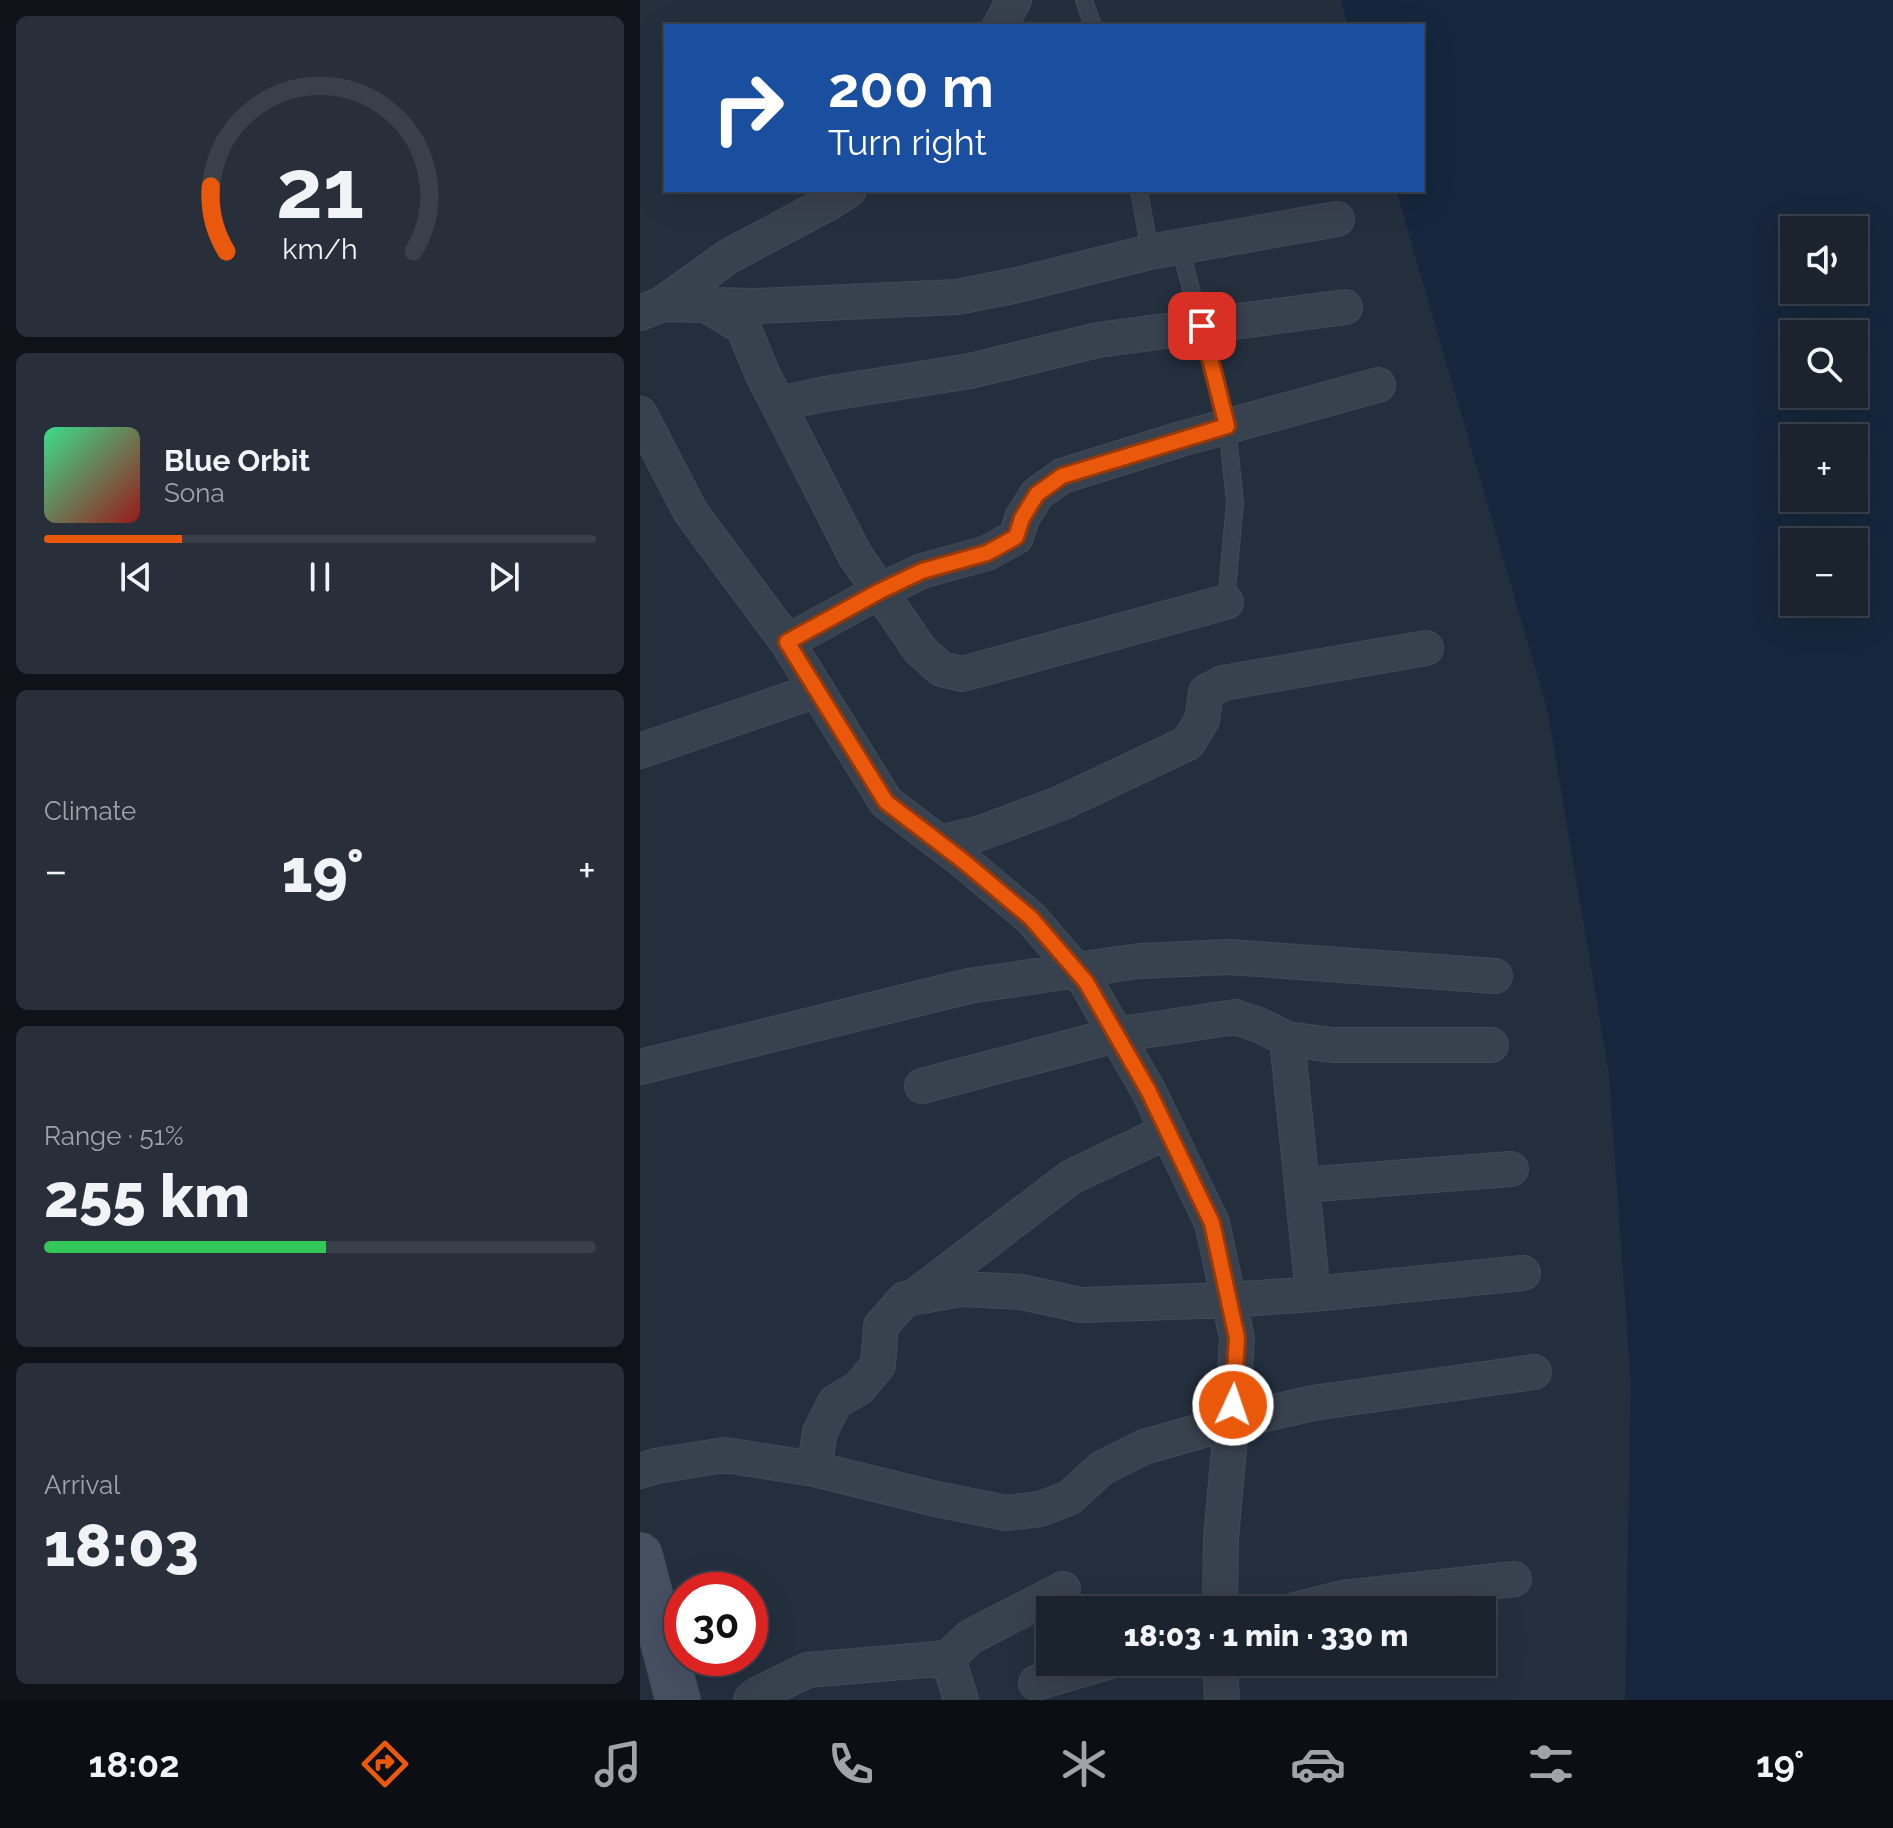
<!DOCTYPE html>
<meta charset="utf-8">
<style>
:root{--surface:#1b232e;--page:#282f3a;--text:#f1f3f6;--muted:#a0a4aa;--line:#39404a;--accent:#ea580c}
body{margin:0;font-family:Raleway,sans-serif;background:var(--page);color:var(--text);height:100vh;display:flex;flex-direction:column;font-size:30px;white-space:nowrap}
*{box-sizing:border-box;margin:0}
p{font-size:26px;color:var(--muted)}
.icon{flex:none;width:44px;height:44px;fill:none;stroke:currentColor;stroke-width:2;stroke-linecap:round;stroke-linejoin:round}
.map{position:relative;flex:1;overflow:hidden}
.panel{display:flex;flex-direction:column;gap:16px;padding:16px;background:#0f1319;width:640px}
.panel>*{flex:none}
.guide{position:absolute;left:24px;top:24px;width:760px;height:168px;border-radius:0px;box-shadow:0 8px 32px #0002,0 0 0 2px var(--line);background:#1a4fa0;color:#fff;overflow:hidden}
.fabs{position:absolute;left:1140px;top:216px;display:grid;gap:16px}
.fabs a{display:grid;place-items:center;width:88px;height:88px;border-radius:0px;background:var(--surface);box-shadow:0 8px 32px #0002,0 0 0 2px var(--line);font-size:40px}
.speed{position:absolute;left:24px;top:1572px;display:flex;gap:16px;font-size:40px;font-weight:700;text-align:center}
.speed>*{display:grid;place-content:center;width:104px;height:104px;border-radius:50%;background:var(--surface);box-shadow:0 8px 32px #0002,0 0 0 2px var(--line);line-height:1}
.speed .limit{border:12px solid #d22;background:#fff;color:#111}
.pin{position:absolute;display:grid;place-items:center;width:68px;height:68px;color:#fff;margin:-34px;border-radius:16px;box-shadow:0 4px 12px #0006}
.me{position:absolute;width:88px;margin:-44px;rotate:3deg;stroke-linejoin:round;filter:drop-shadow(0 0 6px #0008)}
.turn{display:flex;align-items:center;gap:28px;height:168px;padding:0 32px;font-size:36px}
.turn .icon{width:104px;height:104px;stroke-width:2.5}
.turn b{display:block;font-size:56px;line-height:68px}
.big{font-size:60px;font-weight:800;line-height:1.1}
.panel .tile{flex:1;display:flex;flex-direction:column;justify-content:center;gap:12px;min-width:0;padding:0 28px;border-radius:12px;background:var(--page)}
.panel .dial{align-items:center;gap:0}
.dial svg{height:208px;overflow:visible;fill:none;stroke:var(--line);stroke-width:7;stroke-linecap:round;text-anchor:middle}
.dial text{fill:var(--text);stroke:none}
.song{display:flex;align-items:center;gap:24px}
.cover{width:96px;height:96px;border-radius:12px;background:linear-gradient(135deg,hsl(150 70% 55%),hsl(0 70% 35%))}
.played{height:8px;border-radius:4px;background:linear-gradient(90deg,var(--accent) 25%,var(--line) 25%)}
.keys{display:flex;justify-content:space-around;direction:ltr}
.heat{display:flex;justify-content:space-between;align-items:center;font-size:44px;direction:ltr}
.charge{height:12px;border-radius:6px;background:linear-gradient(90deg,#34c759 51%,var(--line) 0)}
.trip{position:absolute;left:396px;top:1596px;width:460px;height:80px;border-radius:0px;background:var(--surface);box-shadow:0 8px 32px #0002,0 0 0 2px var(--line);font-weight:800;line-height:80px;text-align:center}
.dock{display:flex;height:128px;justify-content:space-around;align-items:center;background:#0b0e12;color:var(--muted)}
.dock .icon{width:56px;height:56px}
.dock .active{color:var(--accent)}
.dock b{font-size:36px;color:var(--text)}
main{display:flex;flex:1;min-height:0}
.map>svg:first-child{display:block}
.water{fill:#17263c;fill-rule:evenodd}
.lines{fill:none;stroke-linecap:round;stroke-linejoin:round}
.service-casing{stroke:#414a57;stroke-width:18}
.minor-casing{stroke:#414a57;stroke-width:36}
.secondary-casing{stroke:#414a57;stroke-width:46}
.service{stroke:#38414e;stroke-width:16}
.minor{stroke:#38414e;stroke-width:34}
.secondary{stroke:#465061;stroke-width:44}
.route-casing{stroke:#983908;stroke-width:20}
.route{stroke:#ea580c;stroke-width:14}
</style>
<main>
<section class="panel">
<div class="tile dial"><svg viewBox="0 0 100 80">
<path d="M14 69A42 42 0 1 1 86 69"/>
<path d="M14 69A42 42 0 0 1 8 44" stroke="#ea580c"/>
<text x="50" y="56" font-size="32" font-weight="700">21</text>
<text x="50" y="72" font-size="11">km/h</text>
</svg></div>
<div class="tile">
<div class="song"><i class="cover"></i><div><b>Blue Orbit</b><p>Sona</p></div></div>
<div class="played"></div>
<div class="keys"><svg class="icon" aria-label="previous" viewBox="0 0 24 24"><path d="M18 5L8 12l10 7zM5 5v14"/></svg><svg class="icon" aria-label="pause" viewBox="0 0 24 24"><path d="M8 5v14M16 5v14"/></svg><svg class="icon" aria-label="next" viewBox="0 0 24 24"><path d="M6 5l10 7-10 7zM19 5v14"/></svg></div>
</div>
<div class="tile"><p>Climate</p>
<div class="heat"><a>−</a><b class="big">19°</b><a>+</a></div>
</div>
<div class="tile"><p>Range · 51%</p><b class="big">255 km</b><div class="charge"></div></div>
<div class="tile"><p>Arrival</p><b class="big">18:03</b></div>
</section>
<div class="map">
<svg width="1253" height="1700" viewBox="0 0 1253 1700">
<rect width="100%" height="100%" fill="#242f3e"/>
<path class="water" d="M701 0H1253V1700H985L991 1384 969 1075 908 712 756 190H782V26H708ZM1154 230H1214V290H1154ZM1154 334H1214V394H1154ZM1154 438H1214V498H1154ZM1154 542H1214V602H1154Z"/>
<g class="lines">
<defs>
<path id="service" d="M444 0 453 26
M499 190 510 252
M540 247 587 426 595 502 586 602"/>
<path id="minor" d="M360 26 374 0
M22 304 116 306 317 297 373 286 510 252 697 219
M66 305 103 327 123 375 215 555 280 650 301 669 322 674 586 602
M0 313 22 304 89 256 192 201 209 190
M138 404 185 394 330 371 458 340 705 307
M0 414 50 511 147 642 246 802 322 860 391 918 446 982 508 1090 572 1223 597 1338 593 1405 581 1538 580 1610
M147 642 240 591 282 571 347 553 376 537 382 518 397 494 422 476 541 439 738 385
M0 751 177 690
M301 843 341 833 421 803 548 743 562 720 566 692 583 683 786 648
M0 1067 329 986 499 961 589 957 855 976
M282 1086 476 1035 595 1017 619 1025 647 1039 692 1045H851
M662 1185 871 1169
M278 1294 431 1177 528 1131
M673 1294 883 1273
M174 1469 296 1499 366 1513 400 1509 429 1498 462 1468 504 1447 592 1422 673 1403 894 1372
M0 1471 16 1466 85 1455 174 1469 180 1432 195 1402 219 1388 238 1365 241 1326 265 1299 321 1289 381 1292 441 1305 589 1300 673 1294 647 1039
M655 1610 703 1598 874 1579
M308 1658 330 1637 423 1589
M580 1662 582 1700
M396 1683 468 1662
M111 1700 118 1694 168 1670 308 1658 321 1700"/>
<path id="secondary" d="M0 1555 38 1700"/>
</defs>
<use href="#service" class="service-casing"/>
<use href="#minor" class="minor-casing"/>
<use href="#secondary" class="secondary-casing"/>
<use href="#service" class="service"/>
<use href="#minor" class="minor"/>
<use href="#secondary" class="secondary"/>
</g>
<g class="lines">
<defs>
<path id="route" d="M562 326 587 426 422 476 397 494 382 518 376 537 347 553 282 571 240 591 147 642 246 802 322 860 391 918 446 982 508 1090 572 1223 597 1338 593 1405"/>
</defs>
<use href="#route" class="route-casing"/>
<use href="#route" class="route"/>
</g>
</svg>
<div class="fabs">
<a><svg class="icon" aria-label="sound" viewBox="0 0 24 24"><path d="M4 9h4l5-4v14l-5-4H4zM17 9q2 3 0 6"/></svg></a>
<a><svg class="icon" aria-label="search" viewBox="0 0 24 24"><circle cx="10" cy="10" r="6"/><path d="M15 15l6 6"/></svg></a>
<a>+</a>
<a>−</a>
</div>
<div class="speed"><div class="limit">30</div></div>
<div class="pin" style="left:562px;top:326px;background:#d93025"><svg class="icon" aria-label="arrive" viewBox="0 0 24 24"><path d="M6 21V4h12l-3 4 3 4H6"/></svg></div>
<svg class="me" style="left:593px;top:1405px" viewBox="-20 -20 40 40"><circle r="17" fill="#ea580c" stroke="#fff" stroke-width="3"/><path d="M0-11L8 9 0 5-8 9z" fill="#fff"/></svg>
<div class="trip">18:03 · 1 min · 330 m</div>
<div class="guide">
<div class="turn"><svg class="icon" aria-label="right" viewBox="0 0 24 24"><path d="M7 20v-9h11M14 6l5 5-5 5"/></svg><div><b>200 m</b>Turn right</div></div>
</div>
</div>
</main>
<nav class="dock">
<b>18:02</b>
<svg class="icon active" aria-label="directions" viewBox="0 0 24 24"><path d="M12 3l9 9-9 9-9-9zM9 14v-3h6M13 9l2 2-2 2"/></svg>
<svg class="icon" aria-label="music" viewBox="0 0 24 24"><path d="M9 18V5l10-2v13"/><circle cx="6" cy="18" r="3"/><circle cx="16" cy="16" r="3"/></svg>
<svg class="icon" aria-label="phone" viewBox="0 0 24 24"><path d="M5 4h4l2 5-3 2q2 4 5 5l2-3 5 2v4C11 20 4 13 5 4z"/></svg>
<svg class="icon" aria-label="climate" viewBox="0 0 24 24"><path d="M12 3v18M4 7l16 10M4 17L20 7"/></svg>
<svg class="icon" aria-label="car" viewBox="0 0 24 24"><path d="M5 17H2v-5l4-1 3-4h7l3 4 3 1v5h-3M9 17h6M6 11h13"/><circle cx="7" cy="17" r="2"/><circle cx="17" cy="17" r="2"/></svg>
<svg class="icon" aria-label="filters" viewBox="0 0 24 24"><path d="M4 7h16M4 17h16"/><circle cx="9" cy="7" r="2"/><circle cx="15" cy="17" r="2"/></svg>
<b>19°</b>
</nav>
